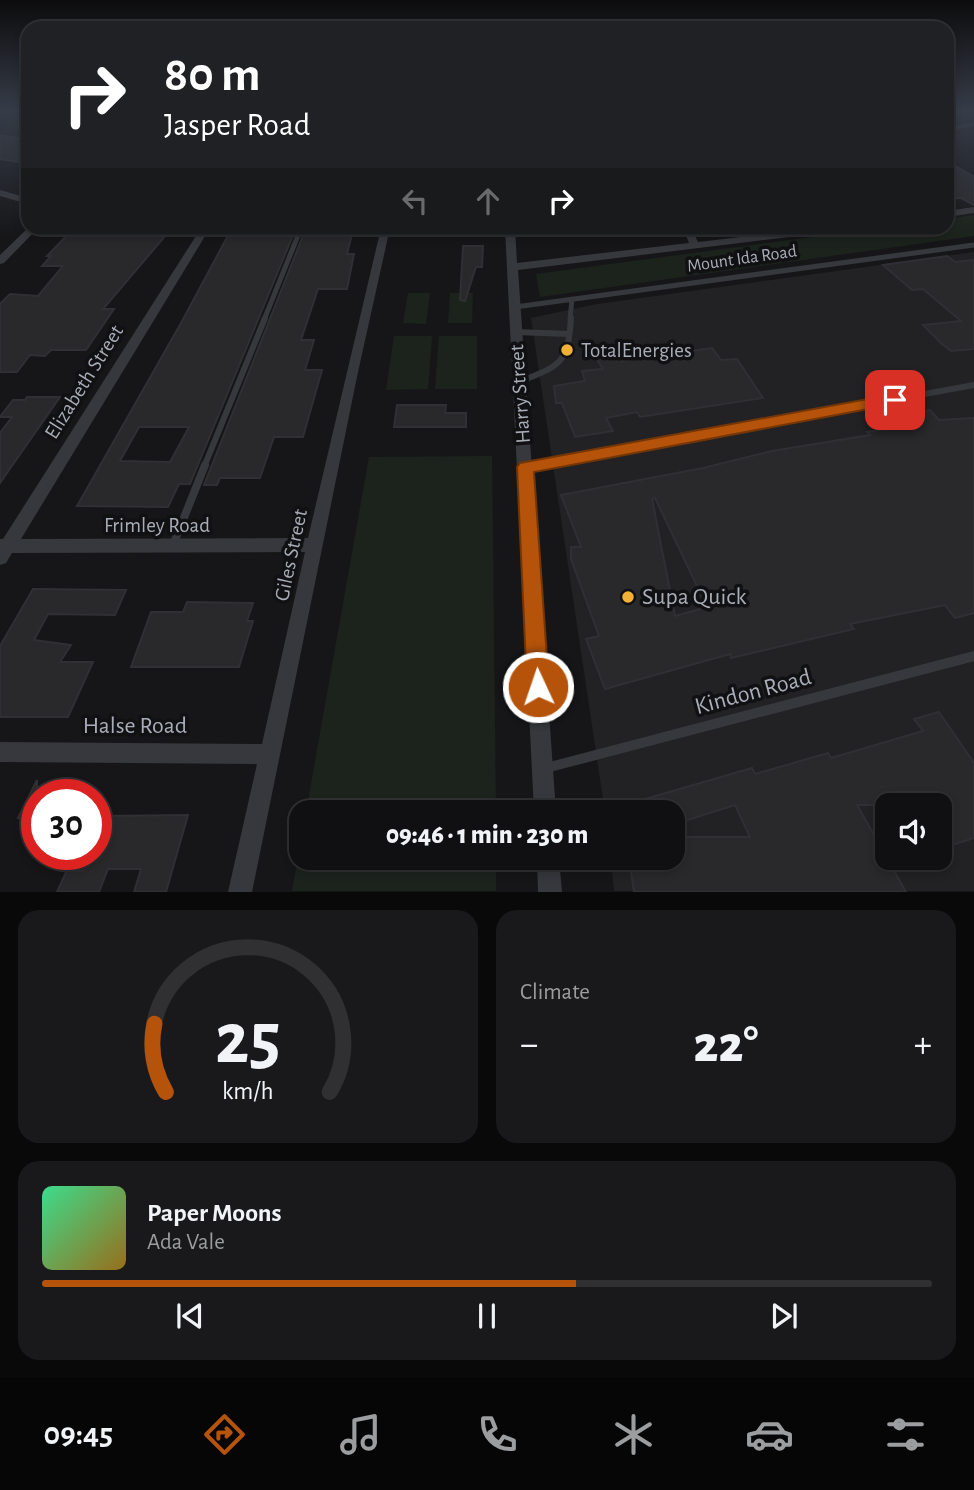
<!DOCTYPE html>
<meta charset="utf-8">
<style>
:root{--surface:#101012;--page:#19191b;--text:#f1f3f6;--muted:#9c9d9f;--line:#303032;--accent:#b45309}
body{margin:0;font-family:"Alegreya Sans",sans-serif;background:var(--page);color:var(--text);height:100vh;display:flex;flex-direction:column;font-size:26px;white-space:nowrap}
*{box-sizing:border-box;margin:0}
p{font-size:23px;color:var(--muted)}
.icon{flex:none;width:38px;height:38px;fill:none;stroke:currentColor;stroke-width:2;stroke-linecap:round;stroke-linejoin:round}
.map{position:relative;height:892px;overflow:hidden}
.sheet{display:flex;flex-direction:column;gap:18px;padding:18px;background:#09090a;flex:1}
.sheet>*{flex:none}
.guide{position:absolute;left:21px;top:21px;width:933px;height:214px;border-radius:21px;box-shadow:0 4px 10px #0003,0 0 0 2px var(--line);background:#202124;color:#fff;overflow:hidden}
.tools{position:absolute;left:875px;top:793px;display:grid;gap:14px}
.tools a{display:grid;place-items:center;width:77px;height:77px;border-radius:14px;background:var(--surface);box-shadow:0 4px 10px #0003,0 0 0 2px var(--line);font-size:35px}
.speed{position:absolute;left:21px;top:779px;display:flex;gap:14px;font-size:35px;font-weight:700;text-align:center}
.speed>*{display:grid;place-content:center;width:91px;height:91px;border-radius:50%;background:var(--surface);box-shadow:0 4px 10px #0003,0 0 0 2px var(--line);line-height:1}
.speed .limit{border:10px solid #d22;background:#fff;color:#111}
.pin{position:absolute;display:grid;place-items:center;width:60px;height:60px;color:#fff;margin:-30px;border-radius:14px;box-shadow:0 4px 10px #0006}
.me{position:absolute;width:77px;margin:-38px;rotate:357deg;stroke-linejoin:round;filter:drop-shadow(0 0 5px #0008)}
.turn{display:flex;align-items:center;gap:24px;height:147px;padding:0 28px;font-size:32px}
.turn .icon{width:91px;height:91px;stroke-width:2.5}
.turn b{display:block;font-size:49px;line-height:60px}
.lanes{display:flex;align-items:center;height:66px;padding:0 28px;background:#0003;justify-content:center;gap:35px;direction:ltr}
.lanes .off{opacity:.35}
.big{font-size:52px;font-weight:800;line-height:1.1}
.sheet .tile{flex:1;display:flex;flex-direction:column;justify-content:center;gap:10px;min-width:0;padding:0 24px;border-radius:21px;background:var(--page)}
.sheet .dial{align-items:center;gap:0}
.dial svg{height:182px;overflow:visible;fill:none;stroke:var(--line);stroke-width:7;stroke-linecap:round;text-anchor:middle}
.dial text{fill:var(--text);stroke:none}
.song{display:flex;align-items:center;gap:21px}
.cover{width:84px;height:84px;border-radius:10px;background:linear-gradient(135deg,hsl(150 70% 55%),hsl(40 70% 35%))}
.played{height:7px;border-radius:4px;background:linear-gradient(90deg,var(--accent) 60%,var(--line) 60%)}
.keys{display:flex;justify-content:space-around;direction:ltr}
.heat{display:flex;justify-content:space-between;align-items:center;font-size:38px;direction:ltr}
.sheet .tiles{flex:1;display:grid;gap:18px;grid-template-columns:1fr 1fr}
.tile:last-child{grid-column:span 2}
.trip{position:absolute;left:289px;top:800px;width:396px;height:70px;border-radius:21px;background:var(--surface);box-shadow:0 4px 10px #0003,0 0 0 2px var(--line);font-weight:800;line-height:70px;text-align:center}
.dock{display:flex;height:112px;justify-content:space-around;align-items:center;background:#060607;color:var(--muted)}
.dock .icon{width:49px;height:49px}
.dock .active{color:var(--accent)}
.dock b{font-size:32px;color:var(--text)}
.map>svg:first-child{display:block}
.built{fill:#222225;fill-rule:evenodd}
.green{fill:#1c231d}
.building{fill:#29292c;stroke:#303034;stroke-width:2;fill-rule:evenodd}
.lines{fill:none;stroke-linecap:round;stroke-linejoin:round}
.lane-far3{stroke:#37383d;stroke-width:5}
.lane-far2{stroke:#37383d;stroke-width:6}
.lane-far1{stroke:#37383d;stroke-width:8}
.lane{stroke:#37383d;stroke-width:10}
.street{fill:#37383d;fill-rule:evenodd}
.route{fill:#b45309;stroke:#753606;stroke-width:2}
.poi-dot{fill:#f2b134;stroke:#111113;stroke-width:2.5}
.labels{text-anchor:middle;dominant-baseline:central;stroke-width:7;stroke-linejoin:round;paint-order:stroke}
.far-street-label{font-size:18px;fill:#a8adb8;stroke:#111113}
.poi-label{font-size:21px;fill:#a8adb8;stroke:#111113;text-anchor:start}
.street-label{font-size:21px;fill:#a8adb8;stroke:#111113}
.near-poi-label{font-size:24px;fill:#a8adb8;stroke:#111113;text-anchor:start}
.near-street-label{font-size:24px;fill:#a8adb8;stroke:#111113}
</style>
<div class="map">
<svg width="974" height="892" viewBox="0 0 974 892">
<rect width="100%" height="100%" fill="#161618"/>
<path class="built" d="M974 252V891H614L611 858H672V812H605L531 318 597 304ZM887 805H940V858H887Z"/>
<path class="green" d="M974 215V236L540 297 536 274 880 228H947V219Z
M408 293H430L426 324 403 323Z
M450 293H473L472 323H448Z
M394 336H432L428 389 386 390Z
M439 336H477V389H435Z
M492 456 496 812H306L369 457Z
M301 840V858H496V891H292Z"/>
<path class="building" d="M0 135 28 140V158L19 162 0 159Z
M957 167 974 177V205L961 198H947V168Z
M74 228H172L103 309H114L86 350H51L45 356 30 355 17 372H0V304L10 294 38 296 63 266H42L51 256H47Z
M232 228H296L190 484H179L168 507 77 506 181 323ZM139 427H189L170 462 120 461Z
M306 228 353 230 347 254H354L347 289H318L301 340H314L305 370H322L303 437H274L260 478H220L217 485H204Z
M463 246H483L482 267H476L465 301 460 300Z
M947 256 955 262 974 260V349L951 351 942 344 923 325 961 321 923 289 912 290 883 265Z
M612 346 622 361 712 348 721 360 737 359 763 398 640 417 637 412 606 418 613 431 575 437 562 403H556L554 386 585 381 582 371 603 369 591 350Z
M27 397H60L0 483V433L12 417H0L13 400H25Z
M397 405H446L445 413H466V427H394Z
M930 410 939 420 974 418V613L955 618 945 605 850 624 854 629 731 658 730 654 605 689 586 639 599 636 571 559V547H581L561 495 703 468 772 451 870 435 867 432 918 424 921 423 912 413ZM655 498 707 607 675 616 652 499Z
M33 589 126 590 115 615 48 614 34 640 71 645 60 662H93L68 717H0V646Z
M187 602 253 603 247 621H253L239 667H131L151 612H183Z
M939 712 974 763V838L940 849V805H857L906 892H634L629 858H672V837H750L735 805 672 825V812H614V808L752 768 755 774 828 753 831 758 923 731 914 719Z
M37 780V819L18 818Z
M188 815 166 892H134L141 869H108L99 892H57L67 870 83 871 89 854H96V834L103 816Z"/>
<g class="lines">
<path class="lane-far3" d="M515 307 974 245
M264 320 301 228
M570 320 572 299"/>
<path class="lane-far2" d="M516 332 569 334
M519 382C560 365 568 365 571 318
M204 467 265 318
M526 467 974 385"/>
<path class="lane-far1" d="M526 467 534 465
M173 545 205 465"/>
<path class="lane" d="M546 768 974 656"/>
<path class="street" d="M17 112H28V116L18 113Z
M974 122V126L947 131V127Z
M0 190 28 198V204L0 196Z
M974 207V213L947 217V211Z
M28 228H38L4 263 0 264V255Z
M201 228H210L21 539 308 538 381 228H390L358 372 252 892H228L257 764 0 762V742L262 744 305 552 12 553 6 563 0 565V539H3Z
M505 228H515L517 263 689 243 683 228H691L698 242 819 228H844L839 231 518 270 556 812H534Z
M537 858H559L562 892H538Z"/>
</g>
<linearGradient id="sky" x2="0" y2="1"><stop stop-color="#0c0c0d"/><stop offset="0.47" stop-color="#363c48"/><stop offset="1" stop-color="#363c48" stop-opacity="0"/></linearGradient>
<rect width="974" height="237" fill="url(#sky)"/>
<path class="route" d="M895 394 902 400 900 403 534 472 549 687 545 694 538 698 530 694 527 687 517 467 520 463Z"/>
<g class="poi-dot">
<circle cx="567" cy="350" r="7"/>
<circle cx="628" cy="597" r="7"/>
</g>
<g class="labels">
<g class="far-street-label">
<text transform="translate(742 259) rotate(-8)">Mount Ida Road</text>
</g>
<g class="poi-label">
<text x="581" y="350">TotalEnergies</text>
</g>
<g class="street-label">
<text transform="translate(84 382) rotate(-58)">Elizabeth Street</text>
<text transform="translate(520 394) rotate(-94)">Harry Street</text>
<text x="157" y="525">Frimley Road</text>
<text transform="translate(291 555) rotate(-78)">Giles Street</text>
</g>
<g class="near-poi-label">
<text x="642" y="597">Supa Quick</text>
</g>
<g class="near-street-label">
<text transform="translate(753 692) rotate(-15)">Kindon Road</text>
<text x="135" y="726">Halse Road</text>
</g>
</g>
</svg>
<div class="tools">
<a><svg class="icon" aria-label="sound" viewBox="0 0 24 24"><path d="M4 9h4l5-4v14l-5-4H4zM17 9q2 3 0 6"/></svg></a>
</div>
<div class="speed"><div class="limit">30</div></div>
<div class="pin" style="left:895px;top:400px;background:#d93025"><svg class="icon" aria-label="arrive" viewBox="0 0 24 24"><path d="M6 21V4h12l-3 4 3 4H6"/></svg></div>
<svg class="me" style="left:538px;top:687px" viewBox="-20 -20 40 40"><circle r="17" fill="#b45309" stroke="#fff" stroke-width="3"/><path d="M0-11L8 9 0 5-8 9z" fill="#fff"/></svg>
<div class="trip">09:46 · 1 min · 230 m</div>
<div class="guide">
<div class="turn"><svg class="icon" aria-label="right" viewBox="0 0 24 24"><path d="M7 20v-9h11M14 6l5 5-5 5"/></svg><div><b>80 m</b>Jasper Road</div></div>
<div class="lanes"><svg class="icon off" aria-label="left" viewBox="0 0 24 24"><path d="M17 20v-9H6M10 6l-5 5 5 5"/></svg><svg class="icon off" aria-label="ahead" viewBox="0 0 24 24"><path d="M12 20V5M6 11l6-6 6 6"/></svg><svg class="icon" aria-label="right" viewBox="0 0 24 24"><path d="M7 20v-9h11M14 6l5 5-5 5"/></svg></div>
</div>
</div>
<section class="sheet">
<div class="tiles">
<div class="tile dial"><svg viewBox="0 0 100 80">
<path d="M14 69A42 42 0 1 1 86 69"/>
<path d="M14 69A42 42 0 0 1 9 39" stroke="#b45309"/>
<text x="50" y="56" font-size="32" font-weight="700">25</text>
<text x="50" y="72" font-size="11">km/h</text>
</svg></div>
<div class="tile"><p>Climate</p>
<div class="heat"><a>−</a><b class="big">22°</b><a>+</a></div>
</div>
<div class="tile">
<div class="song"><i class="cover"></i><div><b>Paper Moons</b><p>Ada Vale</p></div></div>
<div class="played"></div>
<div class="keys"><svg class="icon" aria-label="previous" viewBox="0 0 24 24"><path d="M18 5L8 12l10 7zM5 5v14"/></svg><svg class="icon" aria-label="pause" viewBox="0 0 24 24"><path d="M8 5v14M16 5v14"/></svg><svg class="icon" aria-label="next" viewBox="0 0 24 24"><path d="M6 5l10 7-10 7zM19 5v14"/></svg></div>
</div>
</div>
</section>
<nav class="dock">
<b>09:45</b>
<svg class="icon active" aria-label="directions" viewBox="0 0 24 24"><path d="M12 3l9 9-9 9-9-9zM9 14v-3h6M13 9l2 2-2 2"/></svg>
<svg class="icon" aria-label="music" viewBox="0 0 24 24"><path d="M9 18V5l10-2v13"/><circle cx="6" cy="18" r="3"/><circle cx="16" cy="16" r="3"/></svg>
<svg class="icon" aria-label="phone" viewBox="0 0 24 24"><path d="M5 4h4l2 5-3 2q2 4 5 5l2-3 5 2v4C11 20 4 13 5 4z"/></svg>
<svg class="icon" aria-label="climate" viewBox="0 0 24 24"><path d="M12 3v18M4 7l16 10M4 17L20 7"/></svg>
<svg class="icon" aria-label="car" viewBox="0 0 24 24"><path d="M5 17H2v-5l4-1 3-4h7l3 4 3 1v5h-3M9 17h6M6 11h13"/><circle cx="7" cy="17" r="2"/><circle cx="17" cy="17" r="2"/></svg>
<svg class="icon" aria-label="filters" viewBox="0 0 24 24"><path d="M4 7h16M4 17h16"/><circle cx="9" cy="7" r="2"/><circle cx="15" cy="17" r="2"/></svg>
</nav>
